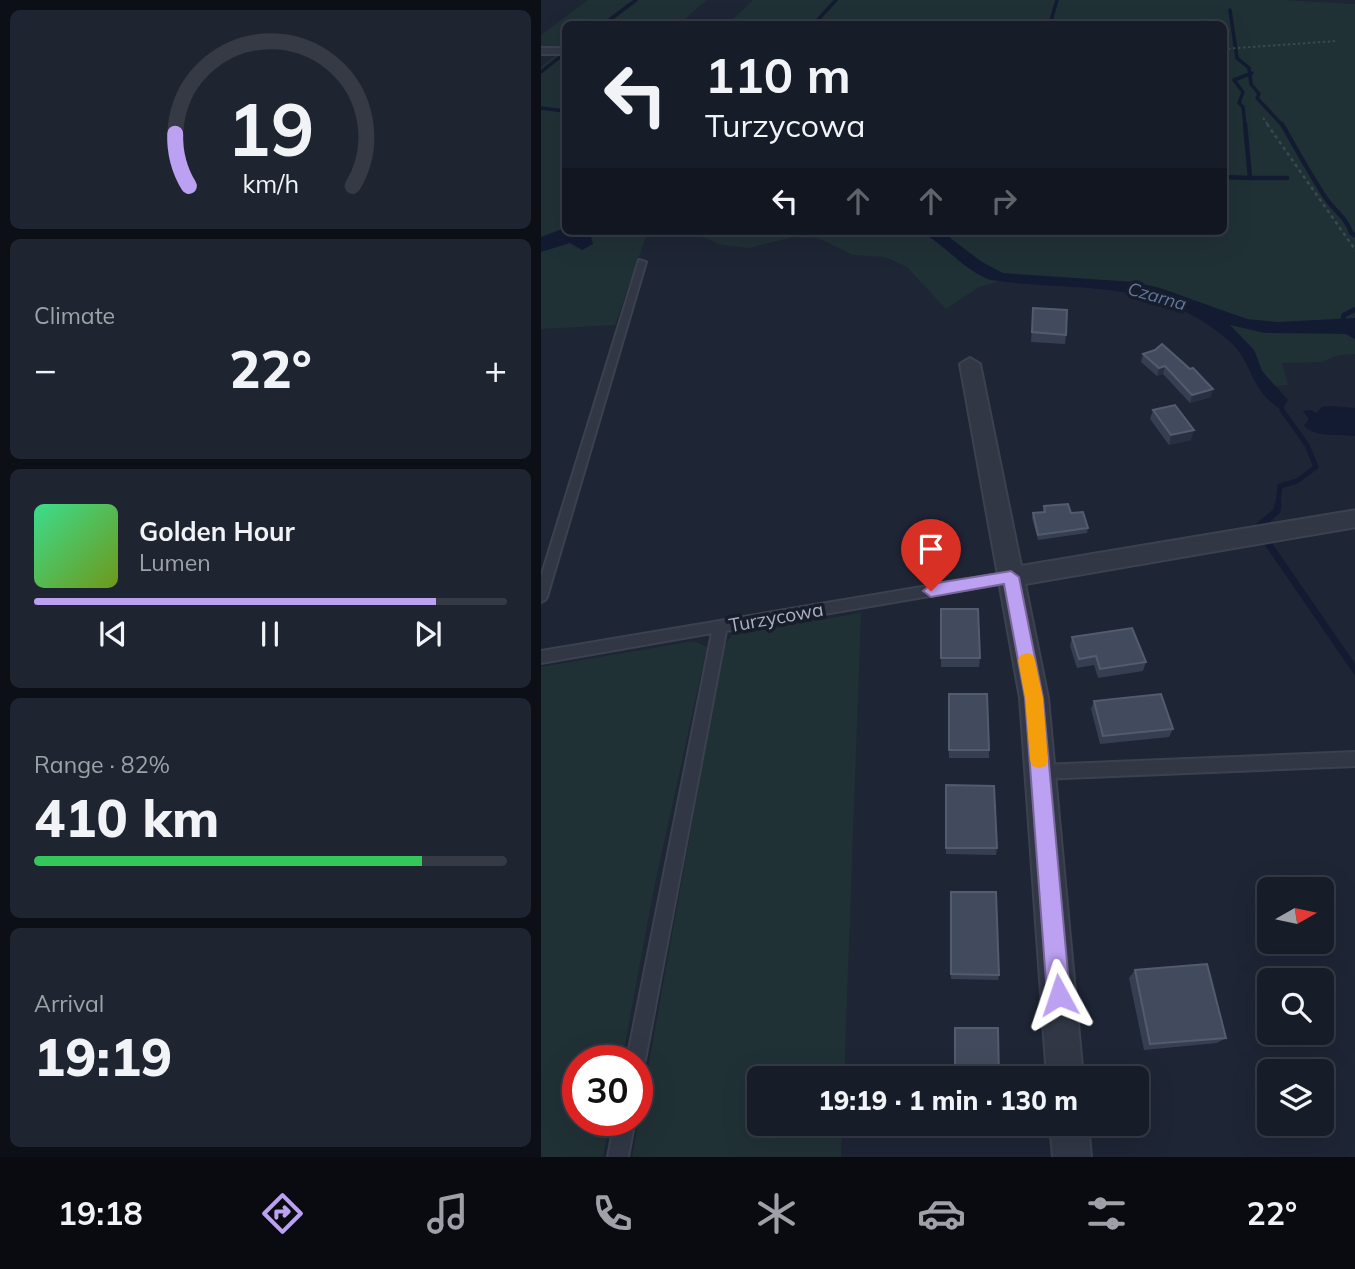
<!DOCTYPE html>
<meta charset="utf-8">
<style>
:root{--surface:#161c28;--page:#1f2530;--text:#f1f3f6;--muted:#9ea1a8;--line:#353a45;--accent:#bca0f2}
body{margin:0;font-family:Mulish,sans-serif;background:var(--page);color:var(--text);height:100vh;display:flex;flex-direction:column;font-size:26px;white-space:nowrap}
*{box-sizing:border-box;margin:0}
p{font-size:23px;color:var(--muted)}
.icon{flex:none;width:38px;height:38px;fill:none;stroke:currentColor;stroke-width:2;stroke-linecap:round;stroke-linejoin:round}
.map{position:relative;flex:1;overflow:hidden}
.panel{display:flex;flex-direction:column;gap:10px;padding:10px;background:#0c0f16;width:541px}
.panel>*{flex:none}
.top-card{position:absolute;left:21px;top:21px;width:665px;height:214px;border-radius:10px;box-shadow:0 7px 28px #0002,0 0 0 2px var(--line);background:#161c28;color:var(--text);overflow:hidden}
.needle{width:46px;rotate:81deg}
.controls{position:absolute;left:716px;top:877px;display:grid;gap:14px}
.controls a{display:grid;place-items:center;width:77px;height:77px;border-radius:10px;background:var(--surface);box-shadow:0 7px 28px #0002,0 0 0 2px var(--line);font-size:35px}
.speed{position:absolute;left:21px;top:1045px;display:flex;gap:14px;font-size:35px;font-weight:700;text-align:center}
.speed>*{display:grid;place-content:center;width:91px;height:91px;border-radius:50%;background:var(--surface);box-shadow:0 7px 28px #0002,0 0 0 2px var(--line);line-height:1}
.speed .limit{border:10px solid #d22;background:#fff;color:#111}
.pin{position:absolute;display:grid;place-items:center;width:60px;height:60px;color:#fff;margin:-72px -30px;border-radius:50% 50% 50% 0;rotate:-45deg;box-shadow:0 0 7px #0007}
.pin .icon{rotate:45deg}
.me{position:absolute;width:77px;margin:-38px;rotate:355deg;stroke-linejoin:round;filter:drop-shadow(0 0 5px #0008)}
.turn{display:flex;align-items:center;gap:24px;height:147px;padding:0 28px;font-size:32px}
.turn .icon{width:91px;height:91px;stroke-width:2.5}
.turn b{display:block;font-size:49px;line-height:60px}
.lanes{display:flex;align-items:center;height:66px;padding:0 28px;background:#0003;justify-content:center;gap:35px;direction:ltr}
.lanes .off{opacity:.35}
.big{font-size:52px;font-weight:800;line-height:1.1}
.panel .tile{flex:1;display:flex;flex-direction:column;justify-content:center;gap:10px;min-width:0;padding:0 24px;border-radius:10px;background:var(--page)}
.panel .dial{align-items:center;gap:0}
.dial svg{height:182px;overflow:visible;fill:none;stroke:var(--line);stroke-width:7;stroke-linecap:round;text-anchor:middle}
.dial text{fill:var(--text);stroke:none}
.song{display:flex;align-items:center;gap:21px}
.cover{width:84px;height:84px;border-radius:10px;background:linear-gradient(135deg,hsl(150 70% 55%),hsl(80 70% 35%))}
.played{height:7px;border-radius:4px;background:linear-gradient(90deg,var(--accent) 85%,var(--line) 85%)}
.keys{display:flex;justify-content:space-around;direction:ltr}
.heat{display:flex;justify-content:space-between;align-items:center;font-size:38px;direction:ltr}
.charge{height:10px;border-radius:5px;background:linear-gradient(90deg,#34c759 82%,var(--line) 0)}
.trip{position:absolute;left:206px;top:1066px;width:402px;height:70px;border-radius:10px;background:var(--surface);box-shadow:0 7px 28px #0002,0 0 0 2px var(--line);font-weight:800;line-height:70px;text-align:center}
.tab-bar{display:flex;height:112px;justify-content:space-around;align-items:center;background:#090b10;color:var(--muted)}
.tab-bar .icon{width:49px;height:49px}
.tab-bar .active{color:var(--accent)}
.tab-bar b{font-size:32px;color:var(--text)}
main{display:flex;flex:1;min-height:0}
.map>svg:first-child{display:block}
.green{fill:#203136}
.water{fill:#131b32}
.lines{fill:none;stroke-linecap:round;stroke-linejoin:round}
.stream-far3{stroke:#131b32;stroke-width:3.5}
.stream-far2{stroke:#131b32;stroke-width:4.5}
.stream-far1{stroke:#131b32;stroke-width:5}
.stream{stroke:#131b32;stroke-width:7}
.lane-casing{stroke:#3b414f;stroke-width:4}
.street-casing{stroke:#3b414f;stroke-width:4}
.path-far1{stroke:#394a4f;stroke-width:2;stroke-dasharray:2.5 2.5;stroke-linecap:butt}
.path{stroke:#394a4f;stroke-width:2.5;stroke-dasharray:3.5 3.5;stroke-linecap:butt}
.lane{fill:#323746;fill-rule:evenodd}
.street{fill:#323746;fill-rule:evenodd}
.wall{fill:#363f52}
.shaded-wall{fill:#272f41}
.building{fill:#424b5e;stroke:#535b6e;stroke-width:2}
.route{fill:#bca0f2;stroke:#7a689d;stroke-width:2}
.slow{fill:#f59e0b}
.labels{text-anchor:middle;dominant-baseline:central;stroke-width:7;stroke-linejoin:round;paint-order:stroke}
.far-water-label{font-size:18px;font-style:italic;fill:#6377a3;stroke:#171d2a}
.street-label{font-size:19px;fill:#abb1c3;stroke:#171d2a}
</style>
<main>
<section class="panel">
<div class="tile dial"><svg viewBox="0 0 100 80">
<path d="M14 69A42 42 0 1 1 86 69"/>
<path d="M14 69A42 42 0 0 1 8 46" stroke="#bca0f2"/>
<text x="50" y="56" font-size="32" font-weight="700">19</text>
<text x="50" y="72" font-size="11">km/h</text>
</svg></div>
<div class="tile"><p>Climate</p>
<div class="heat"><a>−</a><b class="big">22°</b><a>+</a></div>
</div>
<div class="tile">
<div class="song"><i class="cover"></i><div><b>Golden Hour</b><p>Lumen</p></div></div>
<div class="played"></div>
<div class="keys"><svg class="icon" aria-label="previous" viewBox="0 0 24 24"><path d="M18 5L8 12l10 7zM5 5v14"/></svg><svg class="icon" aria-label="pause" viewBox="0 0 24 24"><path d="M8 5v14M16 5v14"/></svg><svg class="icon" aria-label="next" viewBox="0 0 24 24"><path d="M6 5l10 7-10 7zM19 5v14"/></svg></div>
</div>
<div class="tile"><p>Range · 82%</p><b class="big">410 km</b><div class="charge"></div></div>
<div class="tile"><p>Arrival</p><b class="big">19:19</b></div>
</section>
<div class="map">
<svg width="815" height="1157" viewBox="0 0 815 1157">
<rect width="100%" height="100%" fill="#1e2535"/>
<path class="green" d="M47 0H166L138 24H24V48H0V35Z
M212 0H741L814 4V354L798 355 780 362 741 363 747 385 732 386 721 371 713 350 688 325 590 286 464 280 438 287 405 309 366 267 344 257 312 255 279 239 253 237 208 248 181 245 146 231H682V24H187Z
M16 54 24 55V231H107L74 325 0 329V67Z
M320 613 303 1078H219V1124H301L300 1157H91L183 646 191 635Z
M153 641 166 647 113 888 81 1060H37V1120H69L62 1157H0V667Z"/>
<path class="water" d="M24 228V231H62L50 237 52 244 41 250 29 243 0 252V237Z
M378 231H400L441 262 462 273 594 282 619 288 706 319 736 322 814 318V334L724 333 689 325 713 350 721 371 747 400 741 410C708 391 712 360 687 340 612 276 539 293 449 280 422 270 404 244 378 231Z
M790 406 814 408V436C797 434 776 438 763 426L768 419 762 411 770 410 775 413 781 407Z"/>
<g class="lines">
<path class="stream-far3" d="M689 10 696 58 708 68 710 84 718 94 716 98 742 126
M63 24 95 0
M273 24 295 0
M509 24 516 0
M0 72 24 53
M0 108 24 111
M704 126 702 107 698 103 702 92 693 80 711 73"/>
<path class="stream-far2" d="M741 124C755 149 769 174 784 197 793 211 806 218 810 233L815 236
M682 177 709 178 704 124
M709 178H746"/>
<path class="stream-far1" d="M815 309 803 315 800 328 815 337
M737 505 739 486 756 481 775 467 766 445 741 410"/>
<path class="stream" d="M721 529 719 525 736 511 737 504
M726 542 815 671"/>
<defs>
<path id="lane" d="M98 260 105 262 6 597 4 600 0 602V577Z
M470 572 474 574 476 577 474 580 470 582 185 631 104 1060 101 1066 96 1069V1060H86L171 633 0 663V651Z
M815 752V766L500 779 495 777 493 772 495 767 500 765Z
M74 1120H94L87 1157H67Z"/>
<path id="street" d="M0 48H24V54H0Z
M429 358 439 364 480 566 815 510V527L484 584 507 698 542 1078H506L479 698 419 364Z
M509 1124H547L550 1157H512Z"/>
</defs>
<use href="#lane" class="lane-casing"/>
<use href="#street" class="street-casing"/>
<path class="path-far1" d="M682 49 796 41
M722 118 728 126"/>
<path class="path" d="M726 124 815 251"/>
<use href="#lane" class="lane"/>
<use href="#street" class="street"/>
</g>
<path class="wall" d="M492 308 525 335 524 344 490 342Z
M614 350 670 397 649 403 622 374 616 376 600 362 602 354Z
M612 410 650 440 628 445 609 419Z
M503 506 530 513 547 528 546 533 497 540 491 518 492 513 502 512Z
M400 609 439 658 438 667H400Z
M531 637 605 662 602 671 557 678 553 665 536 668 529 646Z
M408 694 448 750V758H408Z
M553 701 632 729 628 737 559 744 550 709Z
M405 785 456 848 455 855 405 854Z
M410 892 458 975 457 980 410 979Z
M594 970 685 1038 676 1043 603 1050 588 978Z
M414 1124 460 1127 459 1129H414Z"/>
<path class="shaded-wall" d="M624 366 622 374 616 376 618 368Z
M672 389 670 397 649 403 651 395Z
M653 430 650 440 628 445 630 435Z"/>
<path class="building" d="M492 308 526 310 525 335 491 332Z
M621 344 649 369 652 368 672 389 651 395 624 366 618 368 602 354 614 350Z
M634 405 653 430 630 435 612 410Z
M527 504 530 513 542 512 547 528 497 535 492 513 504 512 503 506Z
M400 609H437L439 658H400Z
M591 628 605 662 559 669 555 656 538 659 531 637Z
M408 694H446L448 750H408Z
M620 694 632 729 562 736 553 701Z
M405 785 453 786 456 848H405Z
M410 892H455L458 975 410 974Z
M666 964 685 1038 609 1044 594 970Z
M414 1028H457L458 1078H414Z
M414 1124H460V1127H414Z"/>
<path class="route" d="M470 571 478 577 502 698 529 995 526 1003 518 1006 510 1003 506 995 484 698 463 584 390 597 382 591 390 584Z"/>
<path class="slow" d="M486 653 492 655 494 660 502 698 507 760 505 766 498 768 491 766 489 760 484 698 477 660 480 655Z"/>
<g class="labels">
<g class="far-water-label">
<text transform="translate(616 296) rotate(16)">Czarna</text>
</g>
<g class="street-label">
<text transform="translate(235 617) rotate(-10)">Turzycowa</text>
</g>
</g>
</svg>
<div class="controls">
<a><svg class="needle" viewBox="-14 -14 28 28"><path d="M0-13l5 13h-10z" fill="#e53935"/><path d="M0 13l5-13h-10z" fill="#9ea1a8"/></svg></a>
<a><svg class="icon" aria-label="search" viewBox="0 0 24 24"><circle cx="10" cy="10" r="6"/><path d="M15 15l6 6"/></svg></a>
<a><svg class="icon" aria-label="layers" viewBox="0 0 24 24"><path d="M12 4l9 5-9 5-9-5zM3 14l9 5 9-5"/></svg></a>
</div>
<div class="speed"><div class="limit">30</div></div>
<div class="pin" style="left:390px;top:591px;background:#d93025"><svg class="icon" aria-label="arrive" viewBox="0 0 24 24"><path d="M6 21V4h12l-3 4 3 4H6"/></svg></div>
<svg class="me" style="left:518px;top:995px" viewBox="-20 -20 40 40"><path d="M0-17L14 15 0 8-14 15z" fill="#bca0f2" stroke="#fff" stroke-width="4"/></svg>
<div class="trip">19:19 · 1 min · 130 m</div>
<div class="top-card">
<div class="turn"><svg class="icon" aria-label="left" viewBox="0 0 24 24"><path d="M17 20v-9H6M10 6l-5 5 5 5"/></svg><div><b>110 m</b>Turzycowa</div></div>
<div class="lanes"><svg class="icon" aria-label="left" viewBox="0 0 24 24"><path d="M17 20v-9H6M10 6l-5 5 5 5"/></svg><svg class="icon off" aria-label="ahead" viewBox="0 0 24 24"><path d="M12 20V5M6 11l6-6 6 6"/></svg><svg class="icon off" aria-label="ahead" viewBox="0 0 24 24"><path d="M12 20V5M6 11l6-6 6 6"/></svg><svg class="icon off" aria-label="right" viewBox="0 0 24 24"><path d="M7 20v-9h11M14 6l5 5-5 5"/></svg></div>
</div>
</div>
</main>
<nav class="tab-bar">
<b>19:18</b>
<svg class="icon active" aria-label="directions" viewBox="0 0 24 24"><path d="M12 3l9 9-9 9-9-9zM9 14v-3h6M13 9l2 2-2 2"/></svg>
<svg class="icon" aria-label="music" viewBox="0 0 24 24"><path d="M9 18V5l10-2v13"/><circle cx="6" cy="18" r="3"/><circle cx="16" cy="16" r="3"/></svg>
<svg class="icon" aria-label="phone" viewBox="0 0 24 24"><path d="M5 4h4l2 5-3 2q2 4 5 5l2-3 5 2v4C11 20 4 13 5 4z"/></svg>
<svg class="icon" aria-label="climate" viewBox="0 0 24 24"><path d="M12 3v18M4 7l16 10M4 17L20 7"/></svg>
<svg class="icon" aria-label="car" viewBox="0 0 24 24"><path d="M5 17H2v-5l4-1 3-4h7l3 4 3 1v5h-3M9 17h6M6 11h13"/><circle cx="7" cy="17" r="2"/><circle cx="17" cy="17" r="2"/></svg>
<svg class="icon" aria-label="filters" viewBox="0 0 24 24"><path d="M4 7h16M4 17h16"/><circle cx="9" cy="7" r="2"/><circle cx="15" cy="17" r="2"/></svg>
<b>22°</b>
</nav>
